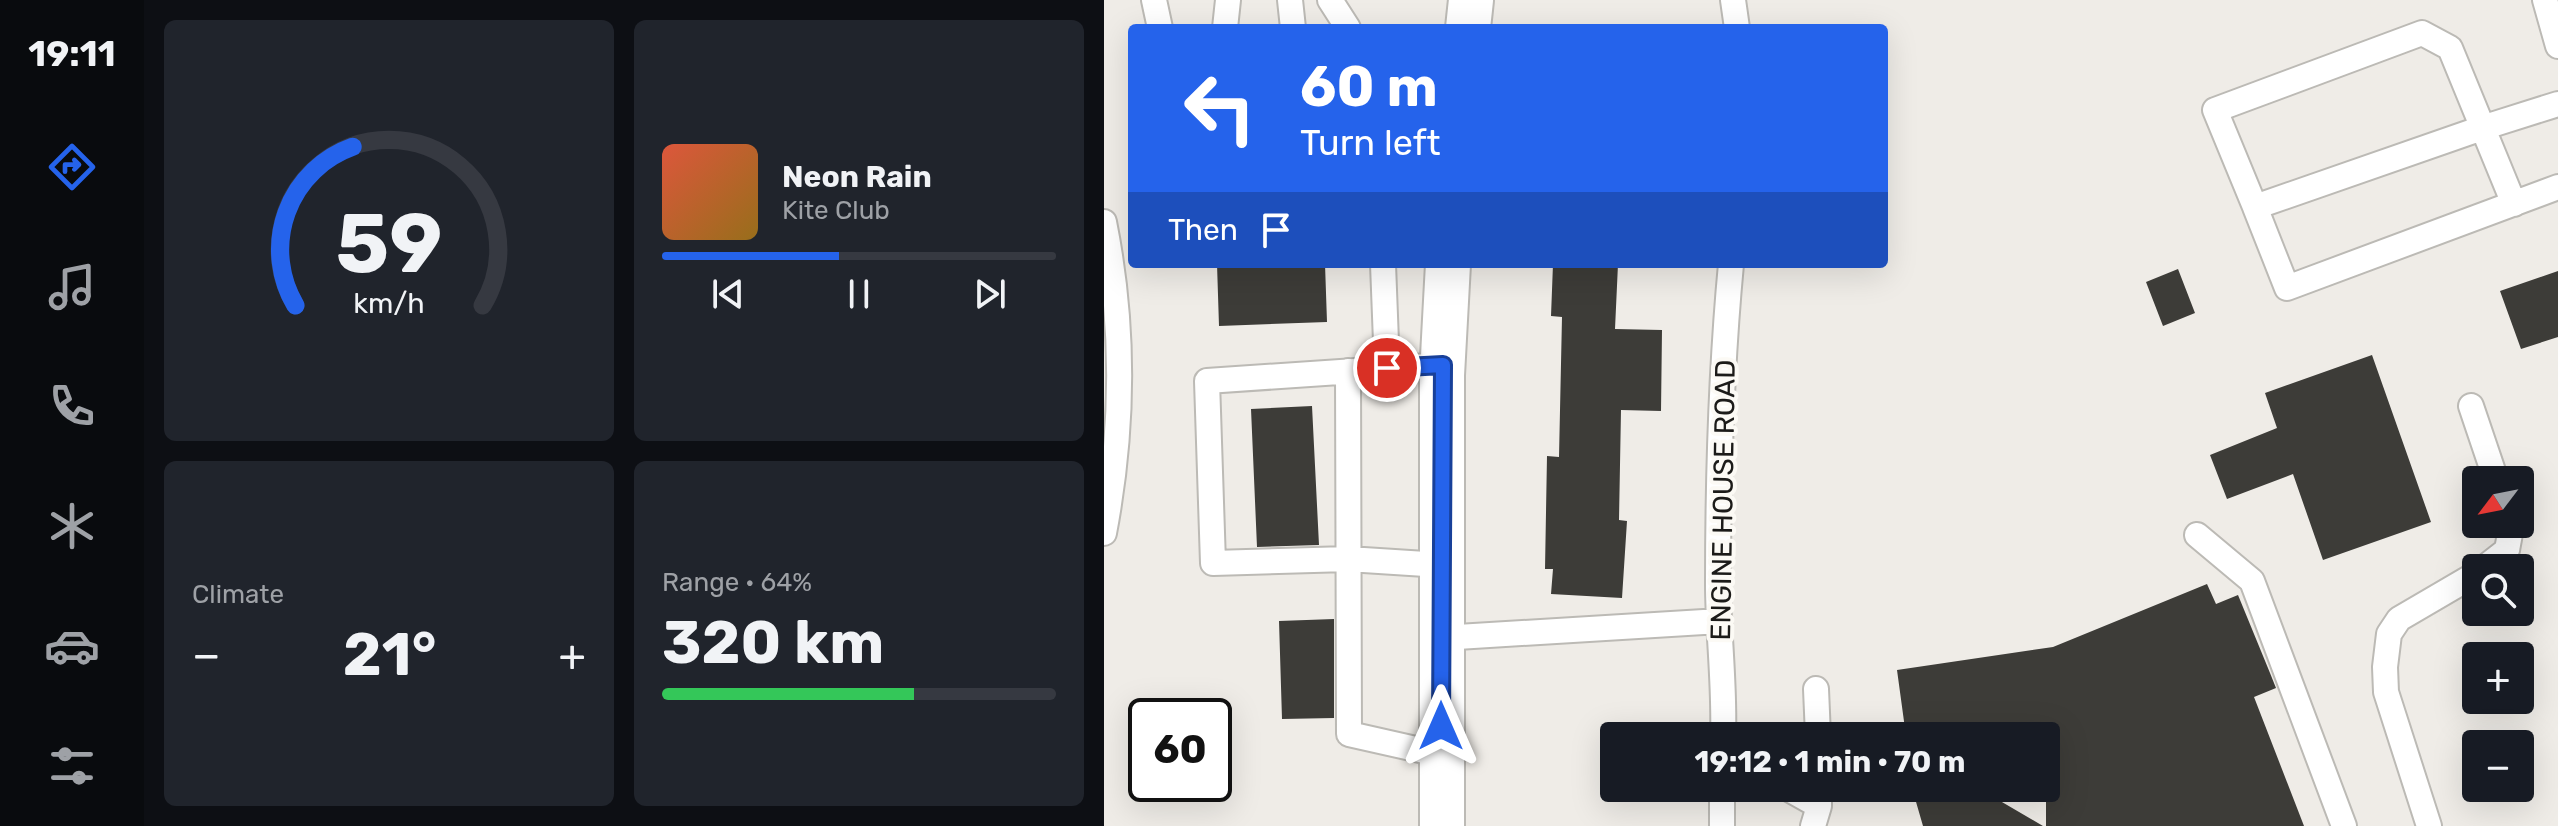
<!DOCTYPE html>
<meta charset="utf-8">
<style>
:root{--surface:#171b24;--page:#20242c;--text:#f1f3f6;--muted:#9ea1a6;--line:#363941;--accent:#2563eb}
body{margin:0;font-family:Rubik,sans-serif;background:var(--page);color:var(--text);height:100vh;display:flex;flex-direction:column;font-size:30px;white-space:nowrap}
*{box-sizing:border-box;margin:0}
p{font-size:26px;color:var(--muted)}
.icon{flex:none;width:44px;height:44px;fill:none;stroke:currentColor;stroke-width:2;stroke-linecap:round;stroke-linejoin:round}
.map{position:relative;flex:1;overflow:hidden}
.details{display:flex;flex-direction:column;gap:20px;padding:20px;background:#0d0f14;width:960px}
.details>*{flex:none}
.top-card{position:absolute;left:24px;top:24px;width:760px;height:244px;border-radius:8px;box-shadow:0 8px 32px #0002;background:#2563eb;color:#fff;overflow:hidden}
.needle{width:52px;rotate:238deg}
.fabs{position:absolute;left:1358px;top:466px;display:grid;gap:16px}
.fabs a{display:grid;place-items:center;width:72px;height:72px;border-radius:8px;background:var(--surface);box-shadow:0 8px 32px #0002;font-size:40px}
.speed{position:absolute;left:24px;top:698px;display:flex;gap:16px;font-size:40px;font-weight:700;text-align:center}
.speed>*{display:grid;place-content:center;width:104px;height:104px;border-radius:50%;background:var(--surface);box-shadow:0 8px 32px #0002;line-height:1}
.speed .limit{border:4px solid #111;border-radius:12px;background:#fff;color:#111}
.pin{position:absolute;display:grid;place-items:center;width:68px;height:68px;color:#fff;margin:-34px;border:4px solid #fff;border-radius:50%;box-shadow:0 2px 8px #0007}
.me{position:absolute;width:88px;margin:-44px;rotate:0deg;stroke-linejoin:round;filter:drop-shadow(0 0 6px #0008)}
.turn{display:flex;align-items:center;gap:28px;height:168px;padding:0 40px;font-size:36px}
.turn .icon{width:104px;height:104px;stroke-width:2.5}
.turn b{display:block;font-size:56px;line-height:68px}
.then{display:flex;align-items:center;height:76px;padding:0 40px;background:#0003;gap:16px;font-size:30px}
.big{font-size:60px;font-weight:700;line-height:1.1}
.details .card{flex:1;display:flex;flex-direction:column;justify-content:center;gap:12px;min-width:0;padding:0 28px;border-radius:12px;background:var(--page)}
.details .dial{align-items:center;gap:0}
.dial svg{height:208px;overflow:visible;fill:none;stroke:var(--line);stroke-width:7;stroke-linecap:round;text-anchor:middle}
.dial text{fill:var(--text);stroke:none}
.song{display:flex;align-items:center;gap:24px}
.cover{width:96px;height:96px;border-radius:12px;background:linear-gradient(135deg,hsl(10 70% 55%),hsl(40 70% 35%))}
.played{height:8px;border-radius:4px;background:linear-gradient(90deg,var(--accent) 45%,var(--line) 45%)}
.keys{display:flex;justify-content:space-around;direction:ltr}
.heat{display:flex;justify-content:space-between;align-items:center;font-size:44px;direction:ltr}
.charge{height:12px;border-radius:6px;background:linear-gradient(90deg,#34c759 64%,var(--line) 0)}
.details .tiles{flex:1;display:grid;gap:20px;grid-template-columns:repeat(2,1fr)}
.trip{position:absolute;left:496px;top:722px;width:460px;height:80px;border-radius:8px;background:var(--surface);box-shadow:0 8px 32px #0002;font-weight:700;line-height:80px;text-align:center}
main{display:flex;flex:1;min-height:0}
.menu{display:flex;flex-direction:column;width:144px;justify-content:space-around;align-items:center;background:#090b0e;color:var(--muted)}
.menu .icon{width:56px;height:56px}
.menu .selected{color:var(--accent)}
.menu b{font-size:36px;color:var(--text)}
.map>svg:first-child{display:block}
.building{fill:#3d3c38}
.lines{fill:none;stroke-linecap:round;stroke-linejoin:round}
.lane-casing{stroke:#bcbab5;stroke-width:28}
.primary-casing{stroke:#bcbab5;stroke-width:48}
.lane{stroke:#fff;stroke-width:24}
.primary{stroke:#fff;stroke-width:44}
.route-casing{stroke:#184099;stroke-width:20}
.route{stroke:#2563eb;stroke-width:14}
.labels{text-anchor:middle;dominant-baseline:central;stroke-width:8;stroke-linejoin:round;paint-order:stroke}
.street-label{font-size:28px;fill:#1c1b19;stroke:#fcfaf5}
</style>
<main>
<nav class="menu">
<b>19:11</b>
<svg class="icon selected" aria-label="directions" viewBox="0 0 24 24"><path d="M12 3l9 9-9 9-9-9zM9 14v-3h6M13 9l2 2-2 2"/></svg>
<svg class="icon" aria-label="music" viewBox="0 0 24 24"><path d="M9 18V5l10-2v13"/><circle cx="6" cy="18" r="3"/><circle cx="16" cy="16" r="3"/></svg>
<svg class="icon" aria-label="phone" viewBox="0 0 24 24"><path d="M5 4h4l2 5-3 2q2 4 5 5l2-3 5 2v4C11 20 4 13 5 4z"/></svg>
<svg class="icon" aria-label="climate" viewBox="0 0 24 24"><path d="M12 3v18M4 7l16 10M4 17L20 7"/></svg>
<svg class="icon" aria-label="car" viewBox="0 0 24 24"><path d="M5 17H2v-5l4-1 3-4h7l3 4 3 1v5h-3M9 17h6M6 11h13"/><circle cx="7" cy="17" r="2"/><circle cx="17" cy="17" r="2"/></svg>
<svg class="icon" aria-label="filters" viewBox="0 0 24 24"><path d="M4 7h16M4 17h16"/><circle cx="9" cy="7" r="2"/><circle cx="15" cy="17" r="2"/></svg>
</nav>
<section class="details">
<div class="tiles">
<div class="card dial"><svg viewBox="0 0 100 80">
<path d="M14 69A42 42 0 1 1 86 69"/>
<path d="M14 69A42 42 0 0 1 36 8" stroke="#2563eb"/>
<text x="50" y="56" font-size="32" font-weight="700">59</text>
<text x="50" y="72" font-size="11">km/h</text>
</svg></div>
<div class="card">
<div class="song"><i class="cover"></i><div><b>Neon Rain</b><p>Kite Club</p></div></div>
<div class="played"></div>
<div class="keys"><svg class="icon" aria-label="previous" viewBox="0 0 24 24"><path d="M18 5L8 12l10 7zM5 5v14"/></svg><svg class="icon" aria-label="pause" viewBox="0 0 24 24"><path d="M8 5v14M16 5v14"/></svg><svg class="icon" aria-label="next" viewBox="0 0 24 24"><path d="M6 5l10 7-10 7zM19 5v14"/></svg></div>
</div>
<div class="card"><p>Climate</p>
<div class="heat"><a>−</a><b class="big">21°</b><a>+</a></div>
</div>
<div class="card"><p>Range · 64%</p><b class="big">320 km</b><div class="charge"></div></div>
</div>
</section>
<div class="map">
<svg width="1454" height="826" viewBox="0 0 1454 826">
<rect width="100%" height="100%" fill="#efece7"/>
<path class="building" d="M113 264H221L223 322 115 326Z
M449 264H514L511 329 558 330 557 411 517 410 515 520 523 521 518 598 447 594 449 569H441L443 456 455 457 458 317 447 316Z
M1074 269 1091 313 1059 326 1042 282Z
M1454 271V337L1417 349 1396 291Z
M1268 355 1327 522 1219 560 1189 474 1123 499 1106 455 1173 428 1161 393Z
M208 406 215 545 153 547 147 409Z
M1103 584 1112 604 1134 595 1166 673 1172 688 1150 697 1200 826H942V736H802L793 670 949 647Z
M230 619V718L178 719 175 621Z
M808 788H874L939 826H819Z"/>
<g class="lines">
<defs>
<path id="lane" d="M50 0 56 28
M186 0 189 28
M226 0 244 28
M629 0 633 28
M1441 0 1454 46
M121 28 124 0
M1454 104 1381 127 1151 207 1183 288 1454 187
M1151 207 1111 110 1318 33 1346 48 1410 204
M0 222C21 327 20 428 0 533
M279 264 283 368
M244 371 245 734 338 755
M1367 406 1392 480
M1093 535 1148 581 1240 826
M337 565 244 559 109 563 103 381 339 365
M1380 568 1403 550 1407 528 1406 524
M337 638 616 621
M712 689 714 736
M619 736C621 685 614 634 614 583 614 477 617 370 627 264
M683 788 715 806
M618 826V788
M709 826 715 806V788
M1325 826 1282 692 1281 667 1285 634 1295 619 1372 574"/>
<path id="primary" d="M364 28 367 0
M338 826V375L344 264"/>
</defs>
<use href="#lane" class="lane-casing"/>
<use href="#primary" class="primary-casing"/>
<use href="#lane" class="lane"/>
<use href="#primary" class="primary"/>
</g>
<g class="lines">
<defs>
<path id="route" d="M283 368 339 365 337 726"/>
</defs>
<use href="#route" class="route-casing"/>
<use href="#route" class="route"/>
</g>
<g class="labels">
<g class="street-label">
<text transform="translate(619 500) rotate(-89)">ENGINE HOUSE ROAD</text>
</g>
</g>
</svg>
<div class="fabs">
<a><svg class="needle" viewBox="-14 -14 28 28"><path d="M0-13l5 13h-10z" fill="#e53935"/><path d="M0 13l5-13h-10z" fill="#9ea1a6"/></svg></a>
<a><svg class="icon" aria-label="search" viewBox="0 0 24 24"><circle cx="10" cy="10" r="6"/><path d="M15 15l6 6"/></svg></a>
<a>+</a>
<a>−</a>
</div>
<div class="speed"><div class="limit">60</div></div>
<div class="pin" style="left:283px;top:368px;background:#d93025"><svg class="icon" aria-label="arrive" viewBox="0 0 24 24"><path d="M6 21V4h12l-3 4 3 4H6"/></svg></div>
<svg class="me" style="left:337px;top:726px" viewBox="-20 -20 40 40"><path d="M0-17L14 15 0 8-14 15z" fill="#2563eb" stroke="#fff" stroke-width="4"/></svg>
<div class="trip">19:12 · 1 min · 70 m</div>
<div class="top-card">
<div class="turn"><svg class="icon" aria-label="left" viewBox="0 0 24 24"><path d="M17 20v-9H6M10 6l-5 5 5 5"/></svg><div><b>60 m</b>Turn left</div></div>
<div class="then">Then<svg class="icon" aria-label="arrive" viewBox="0 0 24 24"><path d="M6 21V4h12l-3 4 3 4H6"/></svg></div>
</div>
</div>
</main>
